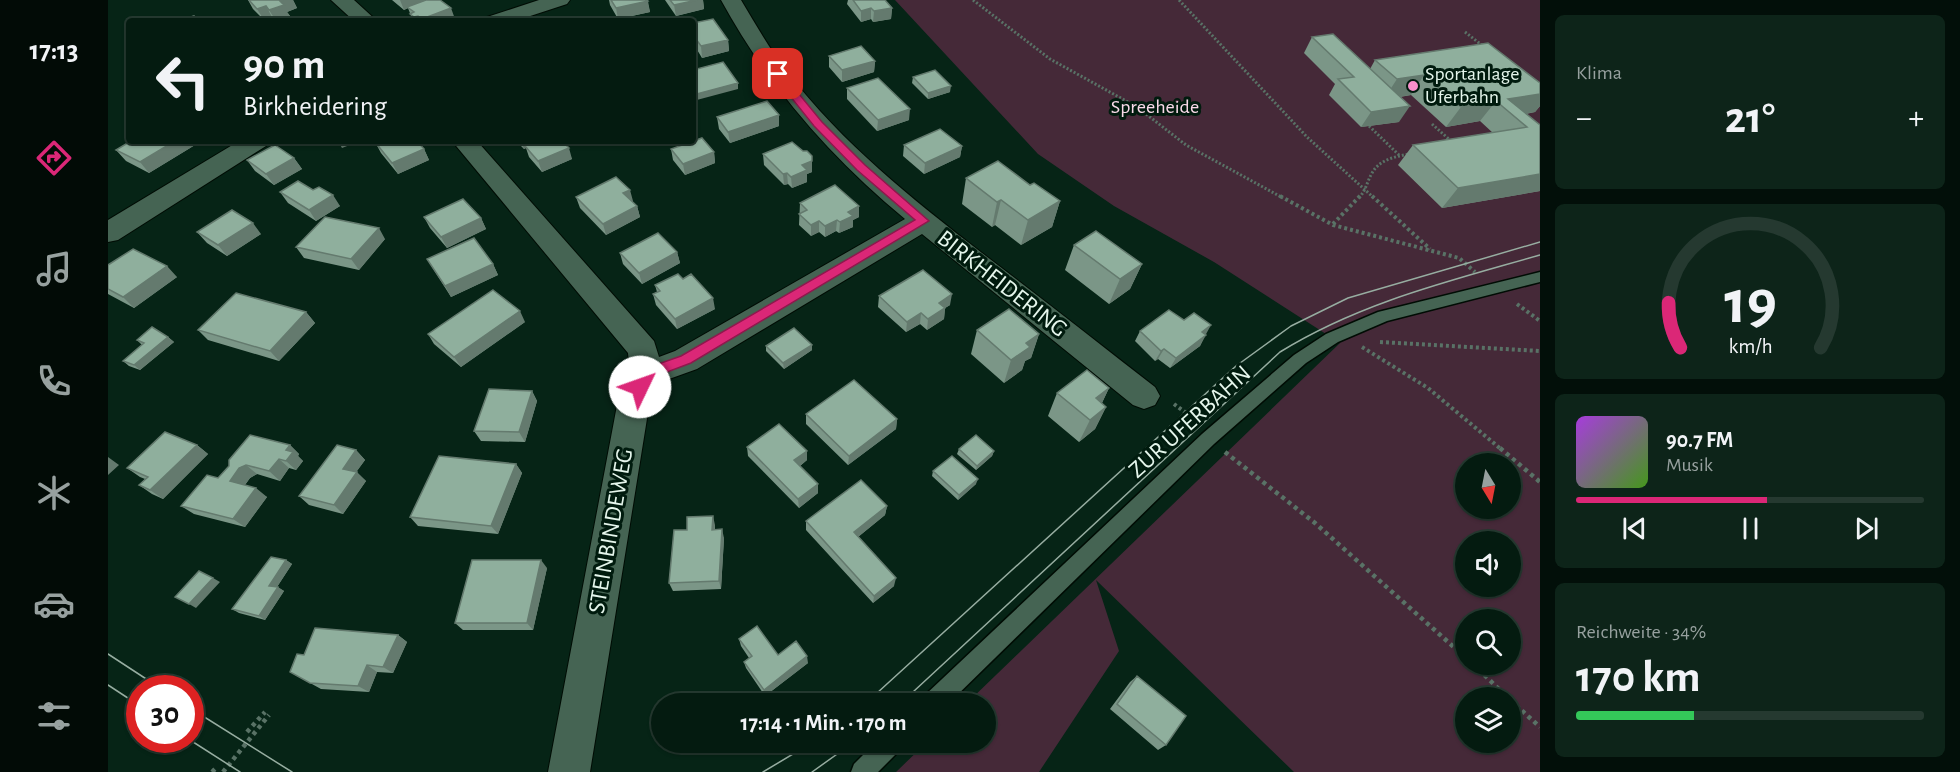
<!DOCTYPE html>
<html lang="de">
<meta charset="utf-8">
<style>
:root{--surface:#041b10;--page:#0d2419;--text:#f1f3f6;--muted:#97a19f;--line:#253930;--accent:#db2777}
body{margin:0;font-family:"Alegreya Sans",sans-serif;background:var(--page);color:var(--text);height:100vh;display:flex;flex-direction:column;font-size:22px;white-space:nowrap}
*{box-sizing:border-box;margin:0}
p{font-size:20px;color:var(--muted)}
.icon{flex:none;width:33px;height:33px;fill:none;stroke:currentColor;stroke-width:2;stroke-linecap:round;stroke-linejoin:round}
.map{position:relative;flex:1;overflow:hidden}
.details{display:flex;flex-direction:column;gap:15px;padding:15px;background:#020f09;width:420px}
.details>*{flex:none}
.banner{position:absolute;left:18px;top:18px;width:570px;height:126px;border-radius:6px;box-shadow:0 2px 4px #0004,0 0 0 2px var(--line);background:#041b10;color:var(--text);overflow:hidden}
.needle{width:39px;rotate:170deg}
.tools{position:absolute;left:1347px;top:453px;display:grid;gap:12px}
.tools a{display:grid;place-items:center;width:66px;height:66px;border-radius:50%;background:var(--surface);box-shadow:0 2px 4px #0004,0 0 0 2px var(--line);font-size:30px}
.speed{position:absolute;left:18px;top:675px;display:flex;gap:12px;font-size:30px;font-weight:700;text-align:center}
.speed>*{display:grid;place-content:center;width:78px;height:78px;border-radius:50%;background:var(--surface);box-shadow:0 2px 4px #0004,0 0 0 2px var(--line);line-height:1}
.speed .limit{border:9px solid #d22;background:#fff;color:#111}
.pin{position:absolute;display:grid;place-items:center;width:51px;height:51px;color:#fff;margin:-26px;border-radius:12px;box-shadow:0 3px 9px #0006}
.me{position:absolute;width:66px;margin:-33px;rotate:48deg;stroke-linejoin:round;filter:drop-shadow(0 0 4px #0008)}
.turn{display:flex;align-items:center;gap:21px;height:126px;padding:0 18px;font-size:27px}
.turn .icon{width:78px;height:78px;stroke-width:2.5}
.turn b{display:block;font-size:42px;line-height:51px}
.big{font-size:45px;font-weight:700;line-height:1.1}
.details .tile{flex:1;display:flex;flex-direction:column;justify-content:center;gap:9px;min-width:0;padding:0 21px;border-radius:9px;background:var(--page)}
.details .dial{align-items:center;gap:0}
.dial svg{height:156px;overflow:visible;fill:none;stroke:var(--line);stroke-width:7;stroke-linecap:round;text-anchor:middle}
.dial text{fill:var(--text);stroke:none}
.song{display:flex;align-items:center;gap:18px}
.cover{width:72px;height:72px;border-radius:9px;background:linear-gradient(135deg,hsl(280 70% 55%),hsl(100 70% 35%))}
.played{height:6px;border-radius:3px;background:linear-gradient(90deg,var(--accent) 55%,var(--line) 55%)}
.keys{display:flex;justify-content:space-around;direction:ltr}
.heat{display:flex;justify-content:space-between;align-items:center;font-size:33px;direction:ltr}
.charge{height:9px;border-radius:4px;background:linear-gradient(90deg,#34c759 34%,var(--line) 0)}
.trip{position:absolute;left:543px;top:693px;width:345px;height:60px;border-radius:30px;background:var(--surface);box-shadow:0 2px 4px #0004,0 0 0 2px var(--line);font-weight:700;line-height:60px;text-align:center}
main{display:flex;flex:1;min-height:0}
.dock{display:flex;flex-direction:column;width:108px;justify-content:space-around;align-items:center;background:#020b06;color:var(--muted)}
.dock .icon{width:42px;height:42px}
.dock .active{color:var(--accent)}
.dock b{font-size:27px;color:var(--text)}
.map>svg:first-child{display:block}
.green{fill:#452938;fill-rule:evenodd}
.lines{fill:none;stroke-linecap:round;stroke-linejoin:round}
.lane-casing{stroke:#000c04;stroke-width:3}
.street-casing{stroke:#000c04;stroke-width:2}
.path-far2{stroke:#597266;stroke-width:3;stroke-dasharray:2 2;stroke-linecap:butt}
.path-far1{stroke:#597266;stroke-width:4;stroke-dasharray:3 3;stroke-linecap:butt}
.path{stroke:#597266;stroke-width:4.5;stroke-dasharray:4 4;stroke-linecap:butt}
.lane{fill:#456453;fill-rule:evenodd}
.street{fill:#456453;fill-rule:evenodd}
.tram{stroke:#97ada1;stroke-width:1.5}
.wall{fill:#7b9687}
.shaded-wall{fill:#647a6e}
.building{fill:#8faf9d;stroke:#647a6e;stroke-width:1.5}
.route{fill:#db2777;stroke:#8e194d;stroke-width:1.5}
.poi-dot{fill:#f890cb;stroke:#001b0e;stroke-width:2}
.labels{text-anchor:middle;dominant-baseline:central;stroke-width:6;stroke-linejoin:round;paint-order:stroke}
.far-poi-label{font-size:20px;fill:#e5f6ec;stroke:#001b0e;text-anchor:start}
.far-park-label{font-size:20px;fill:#fadaea;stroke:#001b0e}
.street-label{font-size:24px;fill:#e5f6ec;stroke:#001b0e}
</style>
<main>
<nav class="dock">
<b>17:13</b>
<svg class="icon active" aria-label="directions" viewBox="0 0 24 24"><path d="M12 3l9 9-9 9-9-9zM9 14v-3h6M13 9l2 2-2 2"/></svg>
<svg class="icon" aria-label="music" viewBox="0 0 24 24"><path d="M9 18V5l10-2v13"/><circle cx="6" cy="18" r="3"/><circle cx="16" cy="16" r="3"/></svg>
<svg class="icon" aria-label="phone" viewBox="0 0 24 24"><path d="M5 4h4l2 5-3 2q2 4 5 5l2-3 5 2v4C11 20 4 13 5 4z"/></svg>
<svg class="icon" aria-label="climate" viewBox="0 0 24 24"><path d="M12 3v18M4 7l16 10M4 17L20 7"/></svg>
<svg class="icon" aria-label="car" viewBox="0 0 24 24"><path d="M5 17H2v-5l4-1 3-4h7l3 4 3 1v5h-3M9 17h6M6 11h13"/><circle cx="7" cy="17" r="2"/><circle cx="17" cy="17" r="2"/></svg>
<svg class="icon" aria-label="filters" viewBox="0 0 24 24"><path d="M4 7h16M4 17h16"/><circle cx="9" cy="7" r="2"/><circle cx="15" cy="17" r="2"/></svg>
</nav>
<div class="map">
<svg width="1432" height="772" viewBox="0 0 1432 772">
<rect width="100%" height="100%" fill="#062416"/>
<path class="green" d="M787 0H1432V772H1186L988 580 1011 651 931 772H788L818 743 878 742V704L859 703 1232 343 1106 262 1006 206 930 154ZM1358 464H1402V508H1358ZM1358 542H1402V586H1358ZM1358 620H1402V664H1358ZM1358 698H1402V742H1358Z"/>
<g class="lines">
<defs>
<path id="lane" d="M1432 272V282L1279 321 1230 342 1198 363 1106 444 840 704H814L816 696 1094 434 1186 355 1218 334 1270 312Z
M768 742H795L792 750 770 772H743L746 764Z"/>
<path id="street" d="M223 0H246L269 21H246Z
M431 0H462L459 4 407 21H376L379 17Z
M613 0H633C648 25 662 50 680 73 734 143 804 199 874 253 932 297 989 342 1047 387L1052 396 1047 405 1036 409 1025 405 814 234 589 369 550 383 542 400 482 772H440L510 400 522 374 520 353 344 141H369L546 341 551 357 567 351 797 219C722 157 660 86 613 0Z
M131 141H161L158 146 10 240 0 242V220Z"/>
</defs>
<use href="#lane" class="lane-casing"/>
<use href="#street" class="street-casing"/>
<path class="path-far2" d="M865 0 942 59 1029 107 1078 145 1175 198
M1071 0 1199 137 1266 198
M1357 32 1375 46
M1324 124 1343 141
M1261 126 1291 155
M1251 198C1258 190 1259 182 1264 173 1272 159 1287 157 1301 154"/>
<path class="path-far1" d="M1172 196 1225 225 1351 258 1367 272
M1264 196 1322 249
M1225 224 1252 196
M1409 304 1432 321
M1272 342 1432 351
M1254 347 1320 388 1394 450
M1066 404 1089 421"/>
<path class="path" d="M1392 448 1432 482
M1117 452 1207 523 1358 658
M1365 664 1400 698
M1402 700 1432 727
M139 732 157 712
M104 772 107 769
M115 772 161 715"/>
<use href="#lane" class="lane"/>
<use href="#street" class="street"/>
<path class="tram" d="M0 654 52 688
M0 685 32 706
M757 704 1128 366 1183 326 1240 298 1432 242
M792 704 1172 352C1253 302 1342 281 1432 255
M82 708 184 772
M82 740 132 772
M655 772 705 742
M704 772 746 742"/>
</g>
<path class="wall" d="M140 0H185L189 8 179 12 182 16 169 21H167L164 17 156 20 145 9Z
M284 0H332L347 19 342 21H305L300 8 296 10Z
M501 0H539L542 12 510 19 502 5Z
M557 0H595L596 9 568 16Z
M740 0H777L784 8 783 19 765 22 763 19 753 22 739 4Z
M585 23 620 40 621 51 594 58 585 43Z
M1204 37 1262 69 1267 60 1432 83V106L1427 112 1418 114 1432 125V191L1334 208 1290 165 1305 145 1385 133 1372 121 1338 127 1303 95 1292 97 1291 122 1253 127 1221 95 1227 84 1196 53Z
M721 56 767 61 766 72 734 82 721 67Z
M805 77 842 92 820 99 804 83Z
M739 88 801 120 769 131 739 99Z
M609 117 671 126 622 143 611 129Z
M23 141H84L87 145 41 173 18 161 8 150Z
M408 141H454L464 159 434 172 421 157 418 148 416 149Z
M267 142 316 149 321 160 290 174 273 153Z
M796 145 854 146 852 157 816 174 795 156Z
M563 149 606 152 607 163 577 175 565 160Z
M695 151 704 156V172L699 174V182L684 188 680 184 676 185 656 165 655 154Z
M186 158 194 169 166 185 147 171 139 160Z
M858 178 922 185 952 201 944 227 913 245 887 225 884 227 854 204Z
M205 190 232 206 208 221 180 203 172 192Z
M468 197 525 201H524L529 206 532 217 498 235 472 208Z
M692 203 751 217 745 220V227L731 233 728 231 717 237 711 232 703 236 691 225Z
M316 217 373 218 378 229 339 248 322 228Z
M89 232 153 234 119 256 99 243Z
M277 239 251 270 196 258 188 247Z
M966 245 1034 264 1022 289 1001 304 957 270Z
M569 252 572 263 534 284 515 264 512 253Z
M319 259 385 264 390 275 343 297Z
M0 265 69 277 26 308 0 294Z
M547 285 607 309 569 329 548 305 545 294 549 292Z
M771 296 842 305 837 308 836 319 819 330 812 324 798 332 770 307Z
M198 312 207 323 171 361 100 340 90 330Z
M1076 320 1097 335 1092 346 1062 368 1050 359 1047 361 1027 341 1032 331Z
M417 322 353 367 326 344 320 334Z
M869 330 931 334 923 358 917 361 914 370 896 383 863 354Z
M60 337 66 342 32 370 21 366 15 361 34 345 29 340Z
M704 345V350L676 369 658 351V346Z
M1001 388 994 403 998 407 987 429 971 442 940 416 949 393Z
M424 391 429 401 417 442 373 441 366 431Z
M698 414 789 419 788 429 740 465 698 424Z
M89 445 100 454 55 499 44 494 31 485 37 479 32 477 19 468Z
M182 445 191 454 190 456 195 461 188 470 181 468 172 481 149 474 142 478 137 485 159 497 137 527 86 514 73 506 110 478Z
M639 447 699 451V460L692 466 710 493 691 508 640 456Z
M851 449 886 451 884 456 868 470 849 454Z
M248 450 257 460 248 472 258 481 235 514 201 505 191 496Z
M408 464 414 473 390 534 310 526 302 517Z
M825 471 868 484 850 500 824 476Z
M779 506 777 515 750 537 786 586 765 603 698 530V521Z
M607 525V529L616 538 613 589 565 591 561 583 579 530Z
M178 560 184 564 169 587 176 591 157 620 131 613 124 609Z
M439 568 425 630H355L347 623Z
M290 635 299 642 285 673 269 672 261 692 213 689 182 672 196 655Z
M631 639 670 655 700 663 657 696 638 668 636 662 641 658 633 646Z
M1029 676 1058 745 1050 750 1002 709 1022 682Z"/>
<path class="shaded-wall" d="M175 0H185L189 8 179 12 182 16 168 21 161 10 172 1Z
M292 0H321L299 7 300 8 296 10Z
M589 0H595L596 9 568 16 566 5Z
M540 1 542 12 510 19 508 8Z
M158 6 164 17 156 20 149 9Z
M343 8 347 19 342 21H315L314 19Z
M763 8V19L753 22V11Z
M784 8 783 19 765 22 766 11Z
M310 16 312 21H308L306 17Z
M620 40 621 51 594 58 593 46Z
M767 61 766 72 734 82V70Z
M1316 75 1303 95 1276 99 1289 79Z
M630 83V89L585 101V95Z
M843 86 842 92 820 99V93Z
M1432 94V106L1427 112 1405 116 1400 99Z
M1388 101 1372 121 1338 127 1353 107Z
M1302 106 1291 122 1253 127 1263 112Z
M802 109 801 120 769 131 770 120Z
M671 115V126L622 143 620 132Z
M67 141H84L87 145 41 173 32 162Z
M230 141H252L234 148Z
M413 141H434L417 146 418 148 416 149Z
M854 146 852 157 816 174 817 163Z
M461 148 464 159 434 172 430 161Z
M316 149 321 160 290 174 284 163Z
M606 152 607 163 577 175 575 164Z
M704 156V172L699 174V182L684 188 683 177 694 165Z
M186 158 194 169 166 185 158 174Z
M679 173 680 184 676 185 675 174Z
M1432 174V191L1334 208 1350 188Z
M522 190 525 201 518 204 515 193Z
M225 195 232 206 208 221 201 210Z
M893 200 887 225 884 227 889 202Z
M952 201 944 227 913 245 920 220Z
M529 206 532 217 498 235 495 224Z
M751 206V217L745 220V227L731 233 732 222 740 212Z
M373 218 378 229 339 248 333 237Z
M729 220 728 231 717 237V226Z
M711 221V232L703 236V225Z
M145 223 153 234 119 256 110 245Z
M271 228 277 239 251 270 243 259Z
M569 252 572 263 534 284 531 273Z
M385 264 390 275 343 297 337 286Z
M1034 264 1022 289 1001 304 1012 279Z
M59 266 69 277 26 308 15 297Z
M844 294 842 305 829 313 831 303Z
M605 298 607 309 569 329 567 319Z
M837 308 836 319 819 330 820 319Z
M412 311 417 322 353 367 346 357Z
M198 312 207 323 171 361 162 351Z
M813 313 812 324 798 332 799 322Z
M1103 325 1097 336 1094 332Z
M931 334 923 358 917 361 914 370 896 383 903 360 918 343Z
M1098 335 1092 346 1062 368 1068 358Z
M60 337 66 342 32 370 26 365Z
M704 345V350L676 369 675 363Z
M1056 349 1050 359 1047 361 1053 351Z
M1001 388 990 411 988 398Z
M424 391 429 401 417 442 411 432Z
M998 407 987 429 971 442 982 420Z
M789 419 788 429 740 465 741 456Z
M89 445 100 454 55 499 42 490Z
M182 445 191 454 190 456 195 461 188 470 178 461V450Z
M248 450 257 460 244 478 235 469Z
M699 451V460L687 470 686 460Z
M886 451 884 456 868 470 869 466Z
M0 457 11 465 0 475Z
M171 459 181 468 172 481 161 471Z
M408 464 414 473 390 534 383 526Z
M138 465 149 474 142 478 133 490 122 481 131 468Z
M249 472 258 481 235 514 226 505Z
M870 479 868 484 850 500 851 495Z
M710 484V493L691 508 690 499Z
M148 488 159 497 137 527 125 519Z
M779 506 777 515 745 541 746 532Z
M605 516 607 525 606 538 604 530Z
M614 529 616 538 613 589 611 581Z
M178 560 184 564 167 590 161 586Z
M433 560 439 568 425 630 419 623Z
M105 578 112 582 88 608 81 604Z
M788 578 786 586 765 603 766 596Z
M170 587 176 591 157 620 151 616Z
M290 635 299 642 285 673 275 667Z
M699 656 700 663 657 696 656 690Z
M259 665 269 672 261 692 250 686Z"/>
<path class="building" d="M141 0H175L172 1 176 5 161 10 158 6 149 9Z
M318 0H332L343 8 314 19 310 16 306 17 302 14 306 12 299 7Z
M503 0H539L540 1 508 8Z
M562 0H589L566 5Z
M745 0H777L784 8 766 11 763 8 753 11Z
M86 16 89 21H71Z
M605 19 620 40 593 46 585 35V23Z
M1225 34 1302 106 1263 112 1230 79 1246 77 1204 37Z
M1380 43 1432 83V94L1400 99 1432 125V174L1350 188 1305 145 1419 127 1388 101 1353 107 1316 75 1289 79 1267 60Z
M753 46 767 61 734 70 721 56Z
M615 62 630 83 585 95V70Z
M827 70 843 86 820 93 805 77Z
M770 78 802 109 770 120 739 88Z
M659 101 671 115 620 132 609 117Z
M832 129 854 146 817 163 796 145Z
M594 138 606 152 575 164 563 149Z
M23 141H67L32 162 8 150Z
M268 141H309L316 149 284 163 267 142Z
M429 141H454L461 148 430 161 417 146Z
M684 142 695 151H699L704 156V161L694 165 699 170 683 177 679 173 675 174 655 154Z
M167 145 186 158 158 174 139 160Z
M890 161 922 185 926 183 952 201 920 220 893 200 889 202 858 178Z
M508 177 522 190 515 193 529 206 495 224 468 197Z
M190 181 205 190 211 187 225 195 201 210 172 192Z
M727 185 751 206 740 212 745 216 732 222 729 220 717 226 711 221 703 225 691 214 699 210 692 203Z
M355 199 373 218 333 237 316 217Z
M124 210 145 223 110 245 89 232Z
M217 217 271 228 243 259 188 247Z
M988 231 1034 264 1012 279 966 245Z
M550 233 569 252 531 273 512 253Z
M366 238 385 264 337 286 319 259Z
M25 249 59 266 15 297 0 289V265Z
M815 270 844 294 831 303 837 308 820 319 813 313 799 322 771 296Z
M570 274 575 279 583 274 605 298 567 319 545 294 552 291 547 285Z
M385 290 412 311 346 357 320 334Z
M128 293 198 312 162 351 90 330Z
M901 309 931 334 918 343 922 347 903 360 869 330Z
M1061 310 1076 320 1086 313 1103 325 1094 332 1098 335 1068 358 1056 349 1053 351 1032 331Z
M44 327 60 337 26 365 15 361 36 343 29 340Z
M686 328 704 345 675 363 658 346Z
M979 370 1001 388 988 398 998 407 982 420 949 393Z
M746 380 789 419 741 456 698 414Z
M381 389 424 391 411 432 366 431Z
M671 424 699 451 686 460 710 484 690 499 639 447Z
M57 432 89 445 42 490 31 485 40 477 19 468Z
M142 435 182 445 178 450 185 452 178 461 171 459 161 471 138 465 131 468 122 481 148 488 125 519 73 506 99 475 110 478 121 466V460Z
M868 435 886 451 869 466 851 449Z
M229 445 248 450 235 469 249 472 226 505 191 496Z
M331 456 408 464 383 526 302 517Z
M844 456 870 479 851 495 825 471Z
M753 480 779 506 746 532 788 578 766 596 698 521Z
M605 516 604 530 614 529 611 581 561 583 566 530H579V517Z
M163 557 178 560 161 586 170 587 151 616 124 609Z
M364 560H433L419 623H347Z
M91 571 105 578 81 604 67 597Z
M649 626 670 655 688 641 699 656 656 690 636 662 644 656 631 639Z
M207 628 290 635 275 667 259 665 250 686 202 683 182 672 189 654 196 655Z
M1029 676 1078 716 1058 745 1009 704Z"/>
<path class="route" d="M666 72H673L714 122 757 165 821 221 583 363 543 378 536 391H527L525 387 533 370 573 356 807 220 749 170 706 126 666 76Z"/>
<circle class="poi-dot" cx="1305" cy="86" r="6"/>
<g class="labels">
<g class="far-poi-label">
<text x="1317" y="74">Sportanlage<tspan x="1317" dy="23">Uferbahn</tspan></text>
</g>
<g class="far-park-label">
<text x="1047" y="107">Spreeheide</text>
</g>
<g class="street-label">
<text transform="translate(894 284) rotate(38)">BIRKHEIDERING</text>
<text transform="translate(1082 422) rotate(-42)">ZUR UFERBAHN</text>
<text transform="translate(503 531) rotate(-80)">STEINBINDEWEG</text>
</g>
</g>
</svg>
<div class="tools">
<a><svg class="needle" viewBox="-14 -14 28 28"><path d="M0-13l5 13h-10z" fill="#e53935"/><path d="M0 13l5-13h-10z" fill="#97a19f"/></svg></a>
<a><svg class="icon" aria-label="sound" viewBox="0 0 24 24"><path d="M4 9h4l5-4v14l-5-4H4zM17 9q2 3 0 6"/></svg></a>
<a><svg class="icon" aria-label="search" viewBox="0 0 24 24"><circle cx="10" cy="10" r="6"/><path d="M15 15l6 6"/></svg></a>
<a><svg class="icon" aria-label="layers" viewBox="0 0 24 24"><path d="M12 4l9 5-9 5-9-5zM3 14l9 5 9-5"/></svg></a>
</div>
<div class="speed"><div class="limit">30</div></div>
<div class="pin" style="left:670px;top:74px;background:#d93025"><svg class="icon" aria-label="arrive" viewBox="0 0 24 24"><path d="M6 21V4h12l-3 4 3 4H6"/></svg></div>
<svg class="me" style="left:532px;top:387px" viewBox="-20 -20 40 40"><circle r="19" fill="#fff"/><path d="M0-13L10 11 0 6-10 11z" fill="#db2777"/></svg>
<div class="trip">17:14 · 1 Min. · 170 m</div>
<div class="banner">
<div class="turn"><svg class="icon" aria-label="left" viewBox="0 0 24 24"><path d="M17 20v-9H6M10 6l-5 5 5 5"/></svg><div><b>90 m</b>Birkheidering</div></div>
</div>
</div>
<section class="details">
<div class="tile"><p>Klima</p>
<div class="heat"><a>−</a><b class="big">21°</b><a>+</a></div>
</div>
<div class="tile dial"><svg viewBox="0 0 100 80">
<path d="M14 69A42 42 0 1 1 86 69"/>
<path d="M14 69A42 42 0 0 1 8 46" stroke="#db2777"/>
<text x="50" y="56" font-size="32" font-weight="700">19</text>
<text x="50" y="72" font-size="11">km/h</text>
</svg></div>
<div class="tile">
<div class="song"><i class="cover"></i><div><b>90.7 FM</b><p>Musik</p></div></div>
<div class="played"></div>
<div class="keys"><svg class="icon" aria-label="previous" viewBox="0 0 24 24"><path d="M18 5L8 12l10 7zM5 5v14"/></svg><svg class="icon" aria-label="pause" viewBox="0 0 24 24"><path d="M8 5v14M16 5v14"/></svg><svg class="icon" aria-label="next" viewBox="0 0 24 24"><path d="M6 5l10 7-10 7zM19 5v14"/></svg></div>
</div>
<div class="tile"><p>Reichweite · 34%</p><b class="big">170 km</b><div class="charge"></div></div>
</section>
</main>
